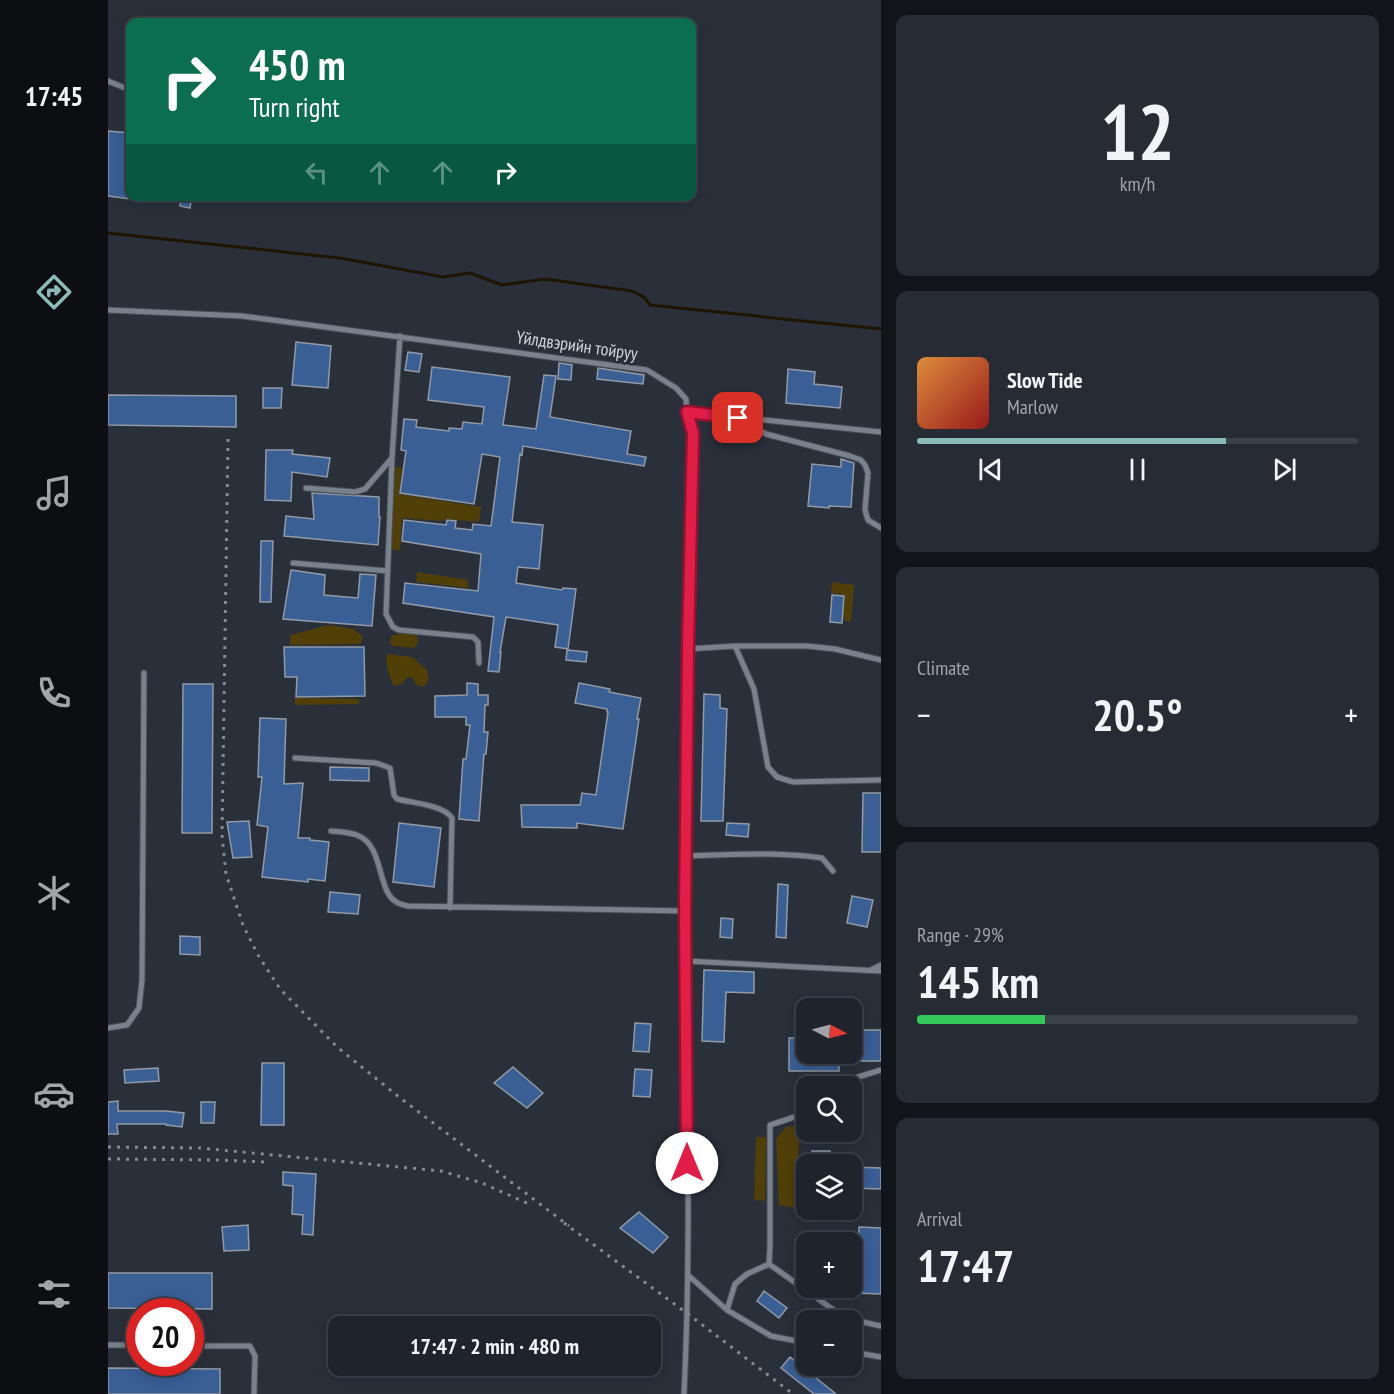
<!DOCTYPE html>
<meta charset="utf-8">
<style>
:root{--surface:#1f242c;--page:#272c34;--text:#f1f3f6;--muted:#a1a4a9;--line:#3c4148;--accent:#8bbbb9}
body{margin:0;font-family:"PT Sans Narrow",sans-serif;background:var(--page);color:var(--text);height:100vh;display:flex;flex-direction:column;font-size:22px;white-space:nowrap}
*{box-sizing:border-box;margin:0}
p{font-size:20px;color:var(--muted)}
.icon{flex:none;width:33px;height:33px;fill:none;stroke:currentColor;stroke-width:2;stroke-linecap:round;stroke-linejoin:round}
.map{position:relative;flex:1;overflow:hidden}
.side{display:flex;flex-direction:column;gap:15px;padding:15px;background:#111418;width:513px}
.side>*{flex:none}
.top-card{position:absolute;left:18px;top:18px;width:570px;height:183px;border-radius:12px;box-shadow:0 3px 15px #0003,0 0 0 2px var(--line);background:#0b6e4f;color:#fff;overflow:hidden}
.needle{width:39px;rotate:96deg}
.buttons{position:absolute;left:688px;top:998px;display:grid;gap:12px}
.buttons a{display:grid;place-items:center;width:66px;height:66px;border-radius:12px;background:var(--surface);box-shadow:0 3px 15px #0003,0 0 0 2px var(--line);font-size:30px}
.speed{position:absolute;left:18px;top:1298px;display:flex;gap:12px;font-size:30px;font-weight:700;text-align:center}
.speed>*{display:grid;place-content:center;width:78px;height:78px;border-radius:50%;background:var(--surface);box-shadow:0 3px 15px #0003,0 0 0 2px var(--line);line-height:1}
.speed .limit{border:9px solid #d22;background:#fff;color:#111}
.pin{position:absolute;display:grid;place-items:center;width:51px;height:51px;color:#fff;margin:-26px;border-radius:12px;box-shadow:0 3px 9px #0006}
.me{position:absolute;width:66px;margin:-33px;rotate:0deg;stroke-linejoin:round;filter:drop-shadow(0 0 4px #0008)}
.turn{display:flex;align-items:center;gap:21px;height:126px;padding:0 24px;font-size:27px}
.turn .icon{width:78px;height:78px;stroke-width:2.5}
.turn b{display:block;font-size:42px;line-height:51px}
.lanes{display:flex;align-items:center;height:57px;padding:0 24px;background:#0003;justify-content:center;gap:30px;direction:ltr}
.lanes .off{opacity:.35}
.big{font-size:45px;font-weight:800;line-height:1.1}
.side .tile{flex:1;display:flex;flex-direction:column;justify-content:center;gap:9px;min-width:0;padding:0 21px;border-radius:12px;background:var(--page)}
.side .dial{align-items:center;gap:0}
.dial b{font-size:78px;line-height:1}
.song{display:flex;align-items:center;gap:18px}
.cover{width:72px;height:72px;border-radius:9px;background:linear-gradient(135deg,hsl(30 70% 55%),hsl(0 70% 35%))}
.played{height:6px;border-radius:3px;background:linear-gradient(90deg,var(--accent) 70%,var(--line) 70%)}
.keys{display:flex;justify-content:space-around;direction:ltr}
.heat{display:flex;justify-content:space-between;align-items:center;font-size:33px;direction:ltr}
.charge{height:9px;border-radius:4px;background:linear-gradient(90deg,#34c759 29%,var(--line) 0)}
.trip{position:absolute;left:220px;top:1316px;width:333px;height:60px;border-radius:12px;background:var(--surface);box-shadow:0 3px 15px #0003,0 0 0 2px var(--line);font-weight:800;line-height:60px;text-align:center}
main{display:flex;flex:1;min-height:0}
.dock{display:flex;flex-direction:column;width:108px;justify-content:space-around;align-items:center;background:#0c0e12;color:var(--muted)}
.dock .icon{width:42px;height:42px}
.dock .on{color:var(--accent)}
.dock b{font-size:27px;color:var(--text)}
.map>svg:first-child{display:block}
.green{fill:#513f08}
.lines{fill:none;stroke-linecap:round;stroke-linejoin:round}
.stream{stroke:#1e1501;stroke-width:3}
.building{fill:#395f95;stroke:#919aa6;stroke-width:1.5}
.lane-casing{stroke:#484d56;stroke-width:7}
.lane{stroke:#79818d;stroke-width:5}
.rail{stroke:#858a92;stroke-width:3;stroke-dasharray:3 6;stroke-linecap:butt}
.route-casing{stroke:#92132f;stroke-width:15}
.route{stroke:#e11d48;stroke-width:10}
.labels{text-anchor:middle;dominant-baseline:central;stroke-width:5;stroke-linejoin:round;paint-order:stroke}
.street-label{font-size:18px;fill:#d2d7dd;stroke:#29303a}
</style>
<main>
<nav class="dock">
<b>17:45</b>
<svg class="icon on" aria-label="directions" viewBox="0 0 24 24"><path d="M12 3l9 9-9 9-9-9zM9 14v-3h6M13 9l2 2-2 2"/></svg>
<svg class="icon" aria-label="music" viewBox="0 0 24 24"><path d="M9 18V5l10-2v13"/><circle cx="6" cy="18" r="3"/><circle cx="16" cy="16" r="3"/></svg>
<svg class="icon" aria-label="phone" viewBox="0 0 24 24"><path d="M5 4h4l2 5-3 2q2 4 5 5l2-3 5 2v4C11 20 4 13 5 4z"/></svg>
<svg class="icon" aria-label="climate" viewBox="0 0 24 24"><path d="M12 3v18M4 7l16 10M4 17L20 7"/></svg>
<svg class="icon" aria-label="car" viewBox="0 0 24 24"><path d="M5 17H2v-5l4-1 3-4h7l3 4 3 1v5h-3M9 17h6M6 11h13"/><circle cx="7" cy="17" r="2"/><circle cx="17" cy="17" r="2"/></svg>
<svg class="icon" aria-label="filters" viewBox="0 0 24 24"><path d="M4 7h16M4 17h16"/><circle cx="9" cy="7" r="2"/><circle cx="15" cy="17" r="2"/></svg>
</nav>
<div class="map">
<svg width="773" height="1394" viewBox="0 0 773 1394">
<rect width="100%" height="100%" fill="#29303a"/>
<path class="green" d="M287 467 294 468 291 494 373 507 371 522 338 519 335 521 294 518 292 551 282 549Z
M309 572 360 580V588L308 582Z
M724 582 746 585 743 622 735 620 737 595 723 593Z
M221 625 246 629 254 636V640L252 644 182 645V635Z
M302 631 309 635 310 642 306 648 285 646 282 643 283 636Z
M279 654 304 657 319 670 321 678 318 685 314 687 308 685 304 677 298 678 294 684 286 686C281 676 277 665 279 654Z
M187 698 251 699V704L187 705Z
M692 1126 688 1208 671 1205 668 1139 678 1127Z
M648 1137H658L657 1201 646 1200Z"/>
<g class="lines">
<path class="stream" d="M0 233 232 258 335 277 362 273 394 285 437 279 524 291 536 297 542 305 773 329"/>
</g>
<path class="building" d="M0 131 22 133V199L0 196Z
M73 196H84L82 208 72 206Z
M188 342 223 346 220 388 184 385Z
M300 352 314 354 311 372 297 370Z
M451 363 464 365 463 380 450 379Z
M324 367 402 377 395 425 428 429 436 375 448 376 442 417 523 431 519 454 538 457 536 466 415 446 414 455 412 454 404 522 435 525 431 569 410 567 408 583 454 590 455 588 468 589 460 649 447 647 450 625 398 617 392 652H393L391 672 380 671 386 617 295 603 297 583 370 591 373 554 294 541 296 520 338 525 339 520 348 521 347 528 364 530 365 524 383 526 392 457 374 454 366 504 292 493 298 451 293 450 296 419 309 420 308 427 341 431V428L354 429 355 422 374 424 376 407 320 400Z
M490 368 536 375 535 384 489 379Z
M680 369 707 372 706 384 734 387 732 408 678 403Z
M155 388H174L173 408H155Z
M0 395 128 396V427L0 425Z
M158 450H185L184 454 222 458 219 477 184 472 183 501 157 500Z
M733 459 746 463 743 507 721 506V508L700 506 704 464 733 467Z
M204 493 271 497V517H272L270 545 176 536 178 516 206 519Z
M153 541H165L163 602H152Z
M183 570 217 575 216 595 250 598 252 574 268 575 264 626 175 619Z
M724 595 736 596 734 623 722 622Z
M176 647H256L257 696 188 697 189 677H177Z
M459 650 479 652 478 662 458 660Z
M359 683 370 684V695H380V705H377L376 732H380L378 754H376L371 821 351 819 355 759H358L362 725H358V717H327V696L359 695Z
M471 683 502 689 501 692 533 698 529 719H531L515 829 469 823V828L414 827 413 805H472L474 793 488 795 500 712H499V709L467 703Z
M75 684H105L104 833H74Z
M596 694 612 695V708L619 709 615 821H593Z
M152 718 178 719 176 784 195 783 190 838H202V840L221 842 217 881 200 879V882L154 877 160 827 149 825 154 777H150Z
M222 767 261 768V781L222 780Z
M755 793H773V852H754Z
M141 821 144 857 125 858 119 822Z
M291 823 333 828 326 887 285 882Z
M619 823 641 824 640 837 618 835Z
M670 884 680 885 678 938 668 937Z
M222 892 252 895 250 914 220 912Z
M744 896 765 900 759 927 739 923Z
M613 918 625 919 624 938 612 937Z
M72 936 92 937V955L72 954Z
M596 970 646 972V993L618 992 616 1042 594 1041Z
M527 1023 543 1024 541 1052 525 1051Z
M744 1030H773V1061H744Z
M681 1038H699V1053H731V1071H681Z
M154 1063H176V1125H153Z
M405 1067 435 1093 419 1108 386 1083Z
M50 1068 51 1081 17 1083 16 1070Z
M527 1069 544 1070 542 1097 525 1096Z
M10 1101V1111H58L76 1113 74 1127 58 1125V1124H9L10 1134H0V1102Z
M93 1102H107L106 1123H93Z
M704 1151H722V1164H704Z
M744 1167 773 1168V1189L744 1188Z
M175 1172 208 1174 205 1235 194 1234 195 1215 184 1214 185 1186 175 1185Z
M531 1212 560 1237 545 1253 512 1228Z
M140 1225 141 1250 116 1251 114 1227Z
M751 1227 773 1228V1294L748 1293Z
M0 1273H104V1309L0 1308Z
M656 1291 679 1308 671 1318 649 1301Z
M682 1357 728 1394H706L673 1368Z
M0 1368 112 1369V1394H0Z"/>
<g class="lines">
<defs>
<path id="lane" d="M0 81 22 90
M0 310 134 316 539 370 568 388 578 399 579 412 585 433C581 593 576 752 577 911 578 1072 584 1233 576 1394
M292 336 284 458 278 614 285 627 291 630 365 637 370 642 371 663
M579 412 773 432
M630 418 658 434 742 456 753 460 757 465 760 473 757 510 760 520 773 528
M198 488 247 492 257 489 284 458
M185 563 280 571
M627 646H699L727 649 773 660
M580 649 627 646 646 689 660 767 669 777 685 782 773 780
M187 758 268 763 282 768 286 795 289 799C305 803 335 805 344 818L342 908
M223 831C232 832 243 832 251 836 275 846 270 891 287 901 290 904 296 905 300 906L577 911
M578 856C624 855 668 851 714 858L725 871
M578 961 773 971
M763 970 773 965
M0 1028 19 1025 31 1008 34 980 36 673
M744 1089 750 1077 773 1070
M661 1264 662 1246V1125L699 1113
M661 1264 737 1318 773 1326
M580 1275 619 1310 663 1336 699 1343
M619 1310 627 1284 639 1274 661 1264
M0 1345H32
M82 1346H142L147 1356 146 1394
M744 1352 773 1357"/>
</defs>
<use href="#lane" class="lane-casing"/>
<use href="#lane" class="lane"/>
<path class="rail" d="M120 439 114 835 118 874 135 925 150 955 172 989 229 1047 291 1097 461 1226
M0 1147 92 1148 333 1171 374 1183 421 1204
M0 1159 108 1160 159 1162
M456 1223 580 1314 685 1394"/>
</g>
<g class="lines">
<defs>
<path id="route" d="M579 1163 577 911 580 649 585 433 579 412 630 418"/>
</defs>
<use href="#route" class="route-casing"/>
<use href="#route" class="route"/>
</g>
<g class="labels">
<g class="street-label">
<text transform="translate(469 345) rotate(8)">Үйлдвэрийн тойруу</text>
</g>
</g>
</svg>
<div class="buttons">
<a><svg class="needle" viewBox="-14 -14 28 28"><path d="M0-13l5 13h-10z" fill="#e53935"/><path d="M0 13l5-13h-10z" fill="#a1a4a9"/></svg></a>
<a><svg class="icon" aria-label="search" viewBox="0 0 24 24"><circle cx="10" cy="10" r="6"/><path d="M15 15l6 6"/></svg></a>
<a><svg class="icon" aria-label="layers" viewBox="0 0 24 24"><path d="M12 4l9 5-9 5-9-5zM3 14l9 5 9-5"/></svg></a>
<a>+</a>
<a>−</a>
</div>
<div class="speed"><div class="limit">20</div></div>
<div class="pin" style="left:630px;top:418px;background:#d93025"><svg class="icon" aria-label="arrive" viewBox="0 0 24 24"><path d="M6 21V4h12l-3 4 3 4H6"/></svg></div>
<svg class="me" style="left:579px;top:1163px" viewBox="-20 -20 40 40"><circle r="19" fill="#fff"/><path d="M0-13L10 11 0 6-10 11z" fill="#e11d48"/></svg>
<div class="trip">17:47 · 2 min · 480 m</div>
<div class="top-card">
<div class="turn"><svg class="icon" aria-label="right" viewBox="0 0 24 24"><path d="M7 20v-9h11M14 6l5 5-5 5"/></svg><div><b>450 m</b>Turn right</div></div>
<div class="lanes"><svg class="icon off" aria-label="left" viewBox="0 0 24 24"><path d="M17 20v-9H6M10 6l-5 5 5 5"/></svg><svg class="icon off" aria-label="ahead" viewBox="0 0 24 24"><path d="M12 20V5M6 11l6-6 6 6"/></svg><svg class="icon off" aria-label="ahead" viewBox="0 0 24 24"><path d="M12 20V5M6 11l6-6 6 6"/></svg><svg class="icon" aria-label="right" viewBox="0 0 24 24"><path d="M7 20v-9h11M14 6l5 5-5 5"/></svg></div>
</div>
</div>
<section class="side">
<div class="tile dial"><b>12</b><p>km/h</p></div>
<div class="tile">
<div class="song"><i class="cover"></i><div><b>Slow Tide</b><p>Marlow</p></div></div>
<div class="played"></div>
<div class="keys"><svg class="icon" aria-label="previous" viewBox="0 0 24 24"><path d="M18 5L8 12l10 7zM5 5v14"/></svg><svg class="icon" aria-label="pause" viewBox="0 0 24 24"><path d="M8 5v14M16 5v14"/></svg><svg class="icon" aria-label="next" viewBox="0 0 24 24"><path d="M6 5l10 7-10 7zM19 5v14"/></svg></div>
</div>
<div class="tile"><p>Climate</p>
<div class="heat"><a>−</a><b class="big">20.5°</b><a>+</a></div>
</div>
<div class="tile"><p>Range · 29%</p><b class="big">145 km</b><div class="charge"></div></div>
<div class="tile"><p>Arrival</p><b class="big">17:47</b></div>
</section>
</main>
